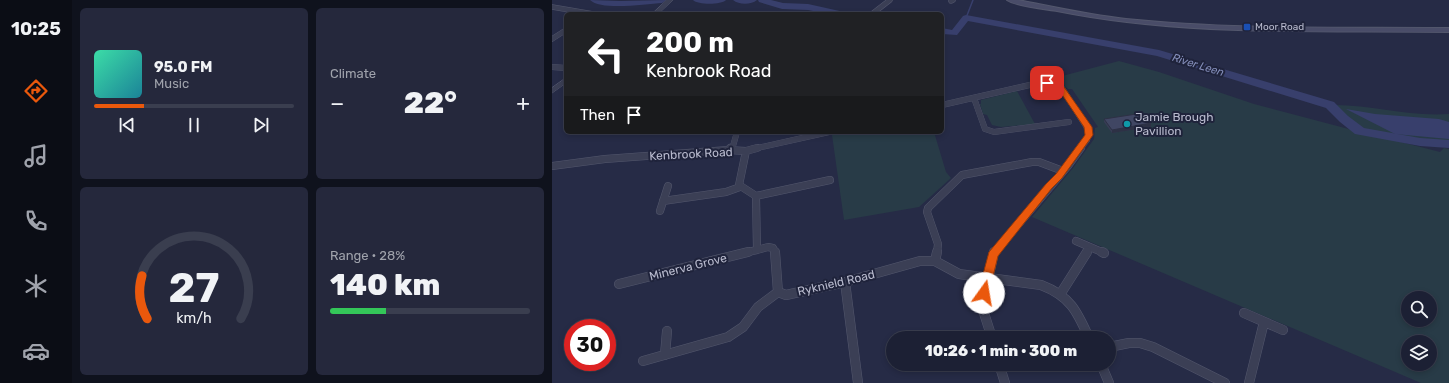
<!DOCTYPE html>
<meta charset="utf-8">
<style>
:root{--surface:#1c2034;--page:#25283c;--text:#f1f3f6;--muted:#a0a3ac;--line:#3a3e4f;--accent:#ea580c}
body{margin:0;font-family:Rubik,sans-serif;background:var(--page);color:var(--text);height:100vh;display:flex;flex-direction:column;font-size:15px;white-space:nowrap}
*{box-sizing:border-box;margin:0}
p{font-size:13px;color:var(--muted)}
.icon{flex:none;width:22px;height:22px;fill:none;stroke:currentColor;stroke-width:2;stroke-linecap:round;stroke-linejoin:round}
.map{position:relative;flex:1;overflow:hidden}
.drawer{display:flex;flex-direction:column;gap:8px;padding:8px;background:#0f121d;width:480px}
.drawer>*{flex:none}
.guide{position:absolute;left:12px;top:12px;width:380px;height:122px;border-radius:6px;box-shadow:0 2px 6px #0003,0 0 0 1px var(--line);background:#202124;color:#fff;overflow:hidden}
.buttons{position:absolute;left:849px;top:291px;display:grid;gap:8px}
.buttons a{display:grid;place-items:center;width:36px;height:36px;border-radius:50%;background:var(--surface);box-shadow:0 2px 6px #0003,0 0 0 1px var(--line);font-size:20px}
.speed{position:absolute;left:12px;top:319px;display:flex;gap:8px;font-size:20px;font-weight:700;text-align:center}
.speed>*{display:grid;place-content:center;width:52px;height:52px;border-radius:50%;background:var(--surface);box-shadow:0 2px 6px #0003,0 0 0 1px var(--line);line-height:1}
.speed .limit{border:6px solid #d22;background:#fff;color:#111}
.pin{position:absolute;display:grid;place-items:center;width:34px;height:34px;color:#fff;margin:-17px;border-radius:8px;box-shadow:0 2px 6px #0006}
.me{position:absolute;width:44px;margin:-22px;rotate:13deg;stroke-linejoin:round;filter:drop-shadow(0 0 3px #0008)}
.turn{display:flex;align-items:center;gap:14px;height:84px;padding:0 16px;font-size:18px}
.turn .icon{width:52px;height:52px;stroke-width:2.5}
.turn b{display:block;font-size:28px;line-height:34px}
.then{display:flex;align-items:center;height:38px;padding:0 16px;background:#0003;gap:8px;font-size:15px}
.big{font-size:30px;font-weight:800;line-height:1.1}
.drawer .card{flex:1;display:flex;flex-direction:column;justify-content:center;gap:6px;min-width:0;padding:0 14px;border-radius:6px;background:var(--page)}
.drawer .dial{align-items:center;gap:0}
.dial svg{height:104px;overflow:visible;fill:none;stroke:var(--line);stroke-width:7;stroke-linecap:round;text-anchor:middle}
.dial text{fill:var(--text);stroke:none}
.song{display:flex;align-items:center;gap:12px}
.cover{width:48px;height:48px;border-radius:6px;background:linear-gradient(135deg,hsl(160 70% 55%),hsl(190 70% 35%))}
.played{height:4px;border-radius:2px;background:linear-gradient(90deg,var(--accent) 25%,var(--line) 25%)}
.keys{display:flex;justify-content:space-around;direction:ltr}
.heat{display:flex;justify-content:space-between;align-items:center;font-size:22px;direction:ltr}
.charge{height:6px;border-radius:3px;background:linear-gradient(90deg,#34c759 28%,var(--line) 0)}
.drawer .tiles{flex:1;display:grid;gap:8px;grid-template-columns:repeat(2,1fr)}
.trip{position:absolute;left:334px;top:331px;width:230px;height:40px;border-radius:20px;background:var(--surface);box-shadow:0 2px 6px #0003,0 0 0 1px var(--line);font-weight:800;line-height:40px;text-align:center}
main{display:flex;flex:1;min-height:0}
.tab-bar{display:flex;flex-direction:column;width:72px;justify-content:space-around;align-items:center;background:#0b0d15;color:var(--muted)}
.tab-bar .icon{width:28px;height:28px}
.tab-bar .active{color:var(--accent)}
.tab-bar b{font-size:18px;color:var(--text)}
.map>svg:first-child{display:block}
.green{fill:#283b47;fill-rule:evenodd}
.water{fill:#383f6c}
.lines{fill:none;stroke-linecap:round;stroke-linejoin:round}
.stream{stroke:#383f6c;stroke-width:1.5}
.river{fill:#383f6c;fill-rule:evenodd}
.minor-far3-casing{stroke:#53576d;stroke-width:5.5}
.minor-far2-casing{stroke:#53576d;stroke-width:6}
.minor-far1-casing{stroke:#53576d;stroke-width:8}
.minor-casing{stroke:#53576d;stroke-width:10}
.tertiary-casing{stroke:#53576d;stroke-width:1}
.secondary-casing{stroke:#53576d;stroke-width:2}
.minor-far3{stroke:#3b3f55;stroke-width:4.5}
.minor-far2{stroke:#3b3f55;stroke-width:5.5}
.minor-far1{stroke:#3b3f55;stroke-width:7}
.minor{stroke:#3b3f55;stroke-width:9}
.tertiary{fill:#3b3f55;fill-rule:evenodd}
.secondary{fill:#494c68;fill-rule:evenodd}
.wall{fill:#373c55}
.shaded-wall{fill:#2d3145}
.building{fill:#404663;stroke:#2d3145}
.route{fill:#ea580c;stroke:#983908}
.transit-dot{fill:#1a4fb4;stroke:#1f233b;stroke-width:1.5}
.culture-dot{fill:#0f9aa8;stroke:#1f233b;stroke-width:1.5}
.labels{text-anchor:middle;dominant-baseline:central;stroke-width:4;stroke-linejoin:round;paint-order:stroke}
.far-poi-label{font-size:10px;fill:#b9bbce;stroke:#1f233b;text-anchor:start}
.far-water-label{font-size:11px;font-style:italic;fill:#858fbb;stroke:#1f233b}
.poi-label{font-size:12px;fill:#b9bbce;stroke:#1f233b;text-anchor:start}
.street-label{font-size:12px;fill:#b9bbce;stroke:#1f233b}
</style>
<main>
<nav class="tab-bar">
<b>10:25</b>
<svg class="icon active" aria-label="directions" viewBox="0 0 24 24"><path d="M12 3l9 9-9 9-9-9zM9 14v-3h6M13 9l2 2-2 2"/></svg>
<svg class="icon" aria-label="music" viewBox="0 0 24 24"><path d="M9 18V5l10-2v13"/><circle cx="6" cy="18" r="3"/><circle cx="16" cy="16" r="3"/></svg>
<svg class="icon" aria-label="phone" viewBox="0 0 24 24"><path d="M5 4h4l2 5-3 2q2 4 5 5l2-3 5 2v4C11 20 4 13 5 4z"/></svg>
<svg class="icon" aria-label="climate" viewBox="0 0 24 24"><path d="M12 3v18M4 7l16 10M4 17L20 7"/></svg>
<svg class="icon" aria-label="car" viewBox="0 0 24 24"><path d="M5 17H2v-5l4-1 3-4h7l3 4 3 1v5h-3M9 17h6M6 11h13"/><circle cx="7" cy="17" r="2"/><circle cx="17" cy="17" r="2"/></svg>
</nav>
<section class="drawer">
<div class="tiles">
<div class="card">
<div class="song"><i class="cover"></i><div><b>95.0 FM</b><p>Music</p></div></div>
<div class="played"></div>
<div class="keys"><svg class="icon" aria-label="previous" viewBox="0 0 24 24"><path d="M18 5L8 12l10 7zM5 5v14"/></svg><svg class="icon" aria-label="pause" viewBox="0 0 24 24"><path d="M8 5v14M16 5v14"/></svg><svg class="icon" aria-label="next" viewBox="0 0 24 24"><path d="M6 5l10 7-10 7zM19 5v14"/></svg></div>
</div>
<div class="card"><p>Climate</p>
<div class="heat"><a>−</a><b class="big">22°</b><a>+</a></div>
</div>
<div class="card dial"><svg viewBox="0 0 100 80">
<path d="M14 69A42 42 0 1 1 86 69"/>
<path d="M14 69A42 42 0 0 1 10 36" stroke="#ea580c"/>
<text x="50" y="56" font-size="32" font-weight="700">27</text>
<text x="50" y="72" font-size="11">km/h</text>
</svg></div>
<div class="card"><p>Range · 28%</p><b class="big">140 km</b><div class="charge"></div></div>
</div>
</section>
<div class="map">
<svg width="897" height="383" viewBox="0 0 897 383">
<rect width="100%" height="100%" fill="#262b46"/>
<path class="green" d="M567 61 607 72 702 104 808 132 778 105C819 104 855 117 897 114V144L868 142 810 132 888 152 892 148 897 149V383H869L480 217 521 168 542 139 543 128 546 127 520 89H516L509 83 495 80ZM856 298H878V320H856ZM856 342H878V364H856Z
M465 91 483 124 449 127 440 125 435 115 431 114 428 104H429V100Z
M292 132H382L394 172 399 178 367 207 292 220 280 135Z"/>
<path class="water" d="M794 109 823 114 887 119 897 122V139L843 134Z"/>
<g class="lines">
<path class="stream" d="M414 18 421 0"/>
<path class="river" d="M38 0 68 1 114 0 110 3C94 4 49 11 38 0Z
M141 0H174C169 5 146 5 141 0Z
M181 0H205C199 5 187 5 181 0Z
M206 0H219L231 3 256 4 292 12 294 14H276L256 10 230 9 207 2Z
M414 15 607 50 782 102 796 116 812 128 868 138 897 140V148L868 146 803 134 788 122 774 108 605 56 416 21 405 35 390 34V28L400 30 411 16Z"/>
<defs>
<path id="minor-far3" d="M399 1 401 0
M0 7 41 14
M320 14 338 0
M0 39 14 30"/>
<path id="minor-far2" d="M0 67 14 68
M422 98 433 129 442 132 517 122
M390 105 482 84 495 83 510 88 537 131 535 140 528 149
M177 149 181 146 185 132
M201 149 277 132"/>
<path id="minor-far1" d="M176 150 178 148
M194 151 187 185 204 196 205 250 216 247 221 248 223 253
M0 166 53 159 176 150 194 151 205 148
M204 196 278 180
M111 201 174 192 188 187
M108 211 116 186
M524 241 552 253
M192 253 205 250
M385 253 386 244 375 212 376 208 410 175 480 162H487L511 171
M442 253 516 166 529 148
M534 253 538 247"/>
<path id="minor" d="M223 252 226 292 234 295 293 282 368 261H383L407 274 489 285C518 296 525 311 537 338
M550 252 552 253
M383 261 385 252
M293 282 306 383
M67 284 196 252
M509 293 535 252
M692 313 731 330
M440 338 431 310V302L442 252
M557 347 577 343H588L601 347 673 383
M113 355 115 331
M91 361 176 337 191 327 206 307 226 292
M447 364 453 383
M549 364 557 383
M697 383 712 322"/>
<path id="tertiary" d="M115 0H121L106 14H100Z
M14 78V83L0 93V88Z"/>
<path id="secondary" d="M455 0H466C502 7 538 15 574 19 681 30 789 27 897 28V32C766 30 634 37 505 11 493 9 463 6 455 0Z"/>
</defs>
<use href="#minor-far3" class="minor-far3-casing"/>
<use href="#minor-far2" class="minor-far2-casing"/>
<use href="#minor-far1" class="minor-far1-casing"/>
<use href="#minor" class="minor-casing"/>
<use href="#tertiary" class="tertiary-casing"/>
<use href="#secondary" class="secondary-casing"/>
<use href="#minor-far3" class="minor-far3"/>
<use href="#minor-far2" class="minor-far2"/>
<use href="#minor-far1" class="minor-far1"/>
<use href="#minor" class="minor"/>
<use href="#tertiary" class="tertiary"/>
<use href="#secondary" class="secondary"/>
</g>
<path class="wall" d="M552 119 599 127 560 133 552 122Z"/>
<path class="shaded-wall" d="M599 123V127L560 133V130Z"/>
<path class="building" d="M591 113 599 123 560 130 552 119Z"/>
<path class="route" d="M492 81H497L512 87 540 127 541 135 510 178 500 188 446 256 437 293 436 297 432 298 428 297 426 293 437 252 494 184 504 174 533 135 532 127 507 90 492 84Z"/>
<rect class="transit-dot" x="691" y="23" width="8" height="8" rx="2"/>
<circle class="culture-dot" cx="575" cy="124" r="4"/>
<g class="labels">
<g class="far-poi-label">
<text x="703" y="27">Moor Road</text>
</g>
<g class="far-water-label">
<text transform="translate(646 65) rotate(17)">River Leen</text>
</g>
<g class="poi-label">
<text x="583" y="117">Jamie Brough<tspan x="583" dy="14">Pavillion</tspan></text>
</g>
<g class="street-label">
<text transform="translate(139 154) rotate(-3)">Kenbrook Road</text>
<text transform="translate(136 267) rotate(-14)">Minerva Grove</text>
<text transform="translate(284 283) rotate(-13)">Ryknield Road</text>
</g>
</g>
</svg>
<div class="buttons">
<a><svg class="icon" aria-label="search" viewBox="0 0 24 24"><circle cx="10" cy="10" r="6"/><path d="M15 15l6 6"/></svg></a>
<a><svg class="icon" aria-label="layers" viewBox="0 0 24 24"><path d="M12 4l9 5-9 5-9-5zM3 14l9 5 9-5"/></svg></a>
</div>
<div class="speed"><div class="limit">30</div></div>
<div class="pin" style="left:495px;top:83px;background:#d93025"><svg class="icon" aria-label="arrive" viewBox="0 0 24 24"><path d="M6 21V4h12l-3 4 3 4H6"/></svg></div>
<svg class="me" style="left:432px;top:293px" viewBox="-20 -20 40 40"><circle r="19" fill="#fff"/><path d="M0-13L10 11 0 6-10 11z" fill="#ea580c"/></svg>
<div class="trip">10:26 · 1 min · 300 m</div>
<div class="guide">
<div class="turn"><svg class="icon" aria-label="left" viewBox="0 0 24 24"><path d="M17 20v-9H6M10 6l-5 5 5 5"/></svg><div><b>200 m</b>Kenbrook Road</div></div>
<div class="then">Then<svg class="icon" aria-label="arrive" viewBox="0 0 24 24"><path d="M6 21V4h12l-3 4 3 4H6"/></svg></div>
</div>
</div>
</main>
